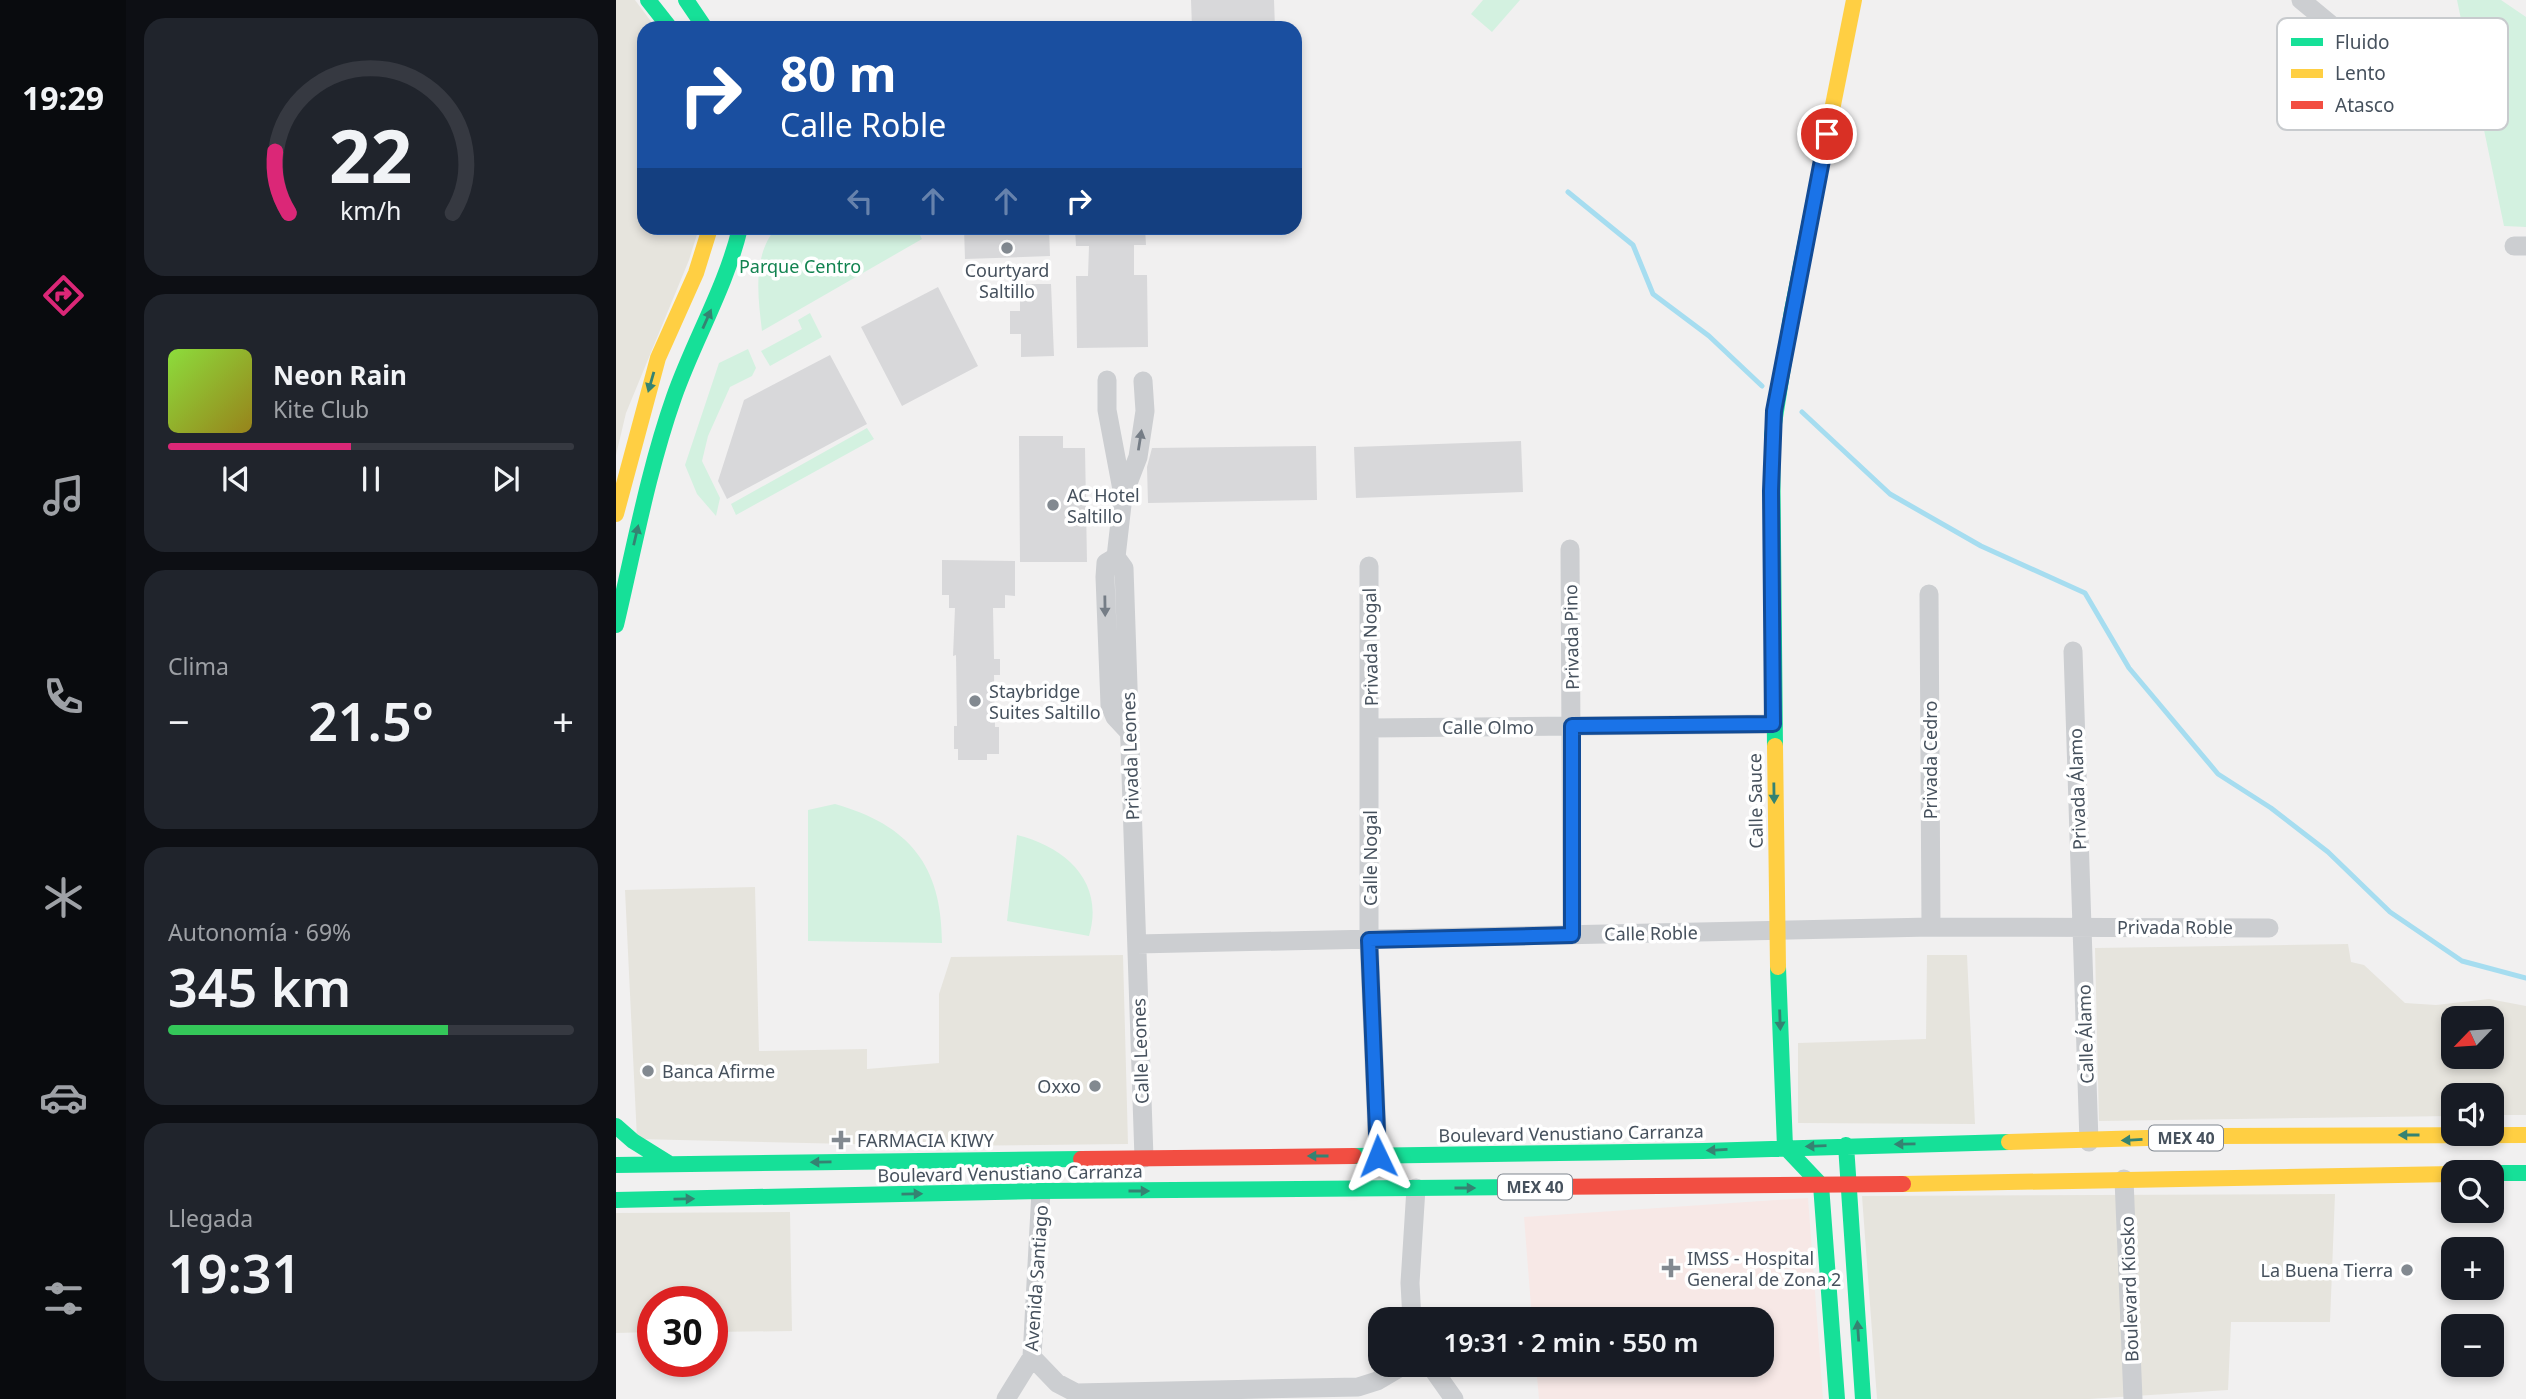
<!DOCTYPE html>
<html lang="es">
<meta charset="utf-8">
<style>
:root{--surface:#171b24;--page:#20242c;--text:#f1f3f6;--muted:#9ea1a6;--line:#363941;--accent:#db2777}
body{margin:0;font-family:"Noto Sans",sans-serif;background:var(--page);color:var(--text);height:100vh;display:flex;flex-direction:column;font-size:26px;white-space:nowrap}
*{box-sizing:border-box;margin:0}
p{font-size:23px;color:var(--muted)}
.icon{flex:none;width:38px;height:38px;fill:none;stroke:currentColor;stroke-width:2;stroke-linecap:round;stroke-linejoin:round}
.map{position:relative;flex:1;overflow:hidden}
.drawer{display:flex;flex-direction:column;gap:18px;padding:18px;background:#0d0f14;width:490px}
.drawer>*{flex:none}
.hud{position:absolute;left:21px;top:21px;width:665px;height:214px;border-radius:21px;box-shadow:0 4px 10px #0003;background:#1a4fa0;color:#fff;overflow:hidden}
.needle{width:46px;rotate:245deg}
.tools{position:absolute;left:1825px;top:1006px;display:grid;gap:14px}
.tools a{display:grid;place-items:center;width:63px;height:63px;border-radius:14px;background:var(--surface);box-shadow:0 4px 10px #0003;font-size:35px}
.speed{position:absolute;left:21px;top:1286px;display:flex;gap:14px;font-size:35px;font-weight:700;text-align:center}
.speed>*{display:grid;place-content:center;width:91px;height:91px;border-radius:50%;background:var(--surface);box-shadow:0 4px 10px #0003;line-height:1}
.speed .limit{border:10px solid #d22;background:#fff;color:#111}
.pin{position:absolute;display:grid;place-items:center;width:60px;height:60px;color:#fff;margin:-30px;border:4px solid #fff;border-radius:50%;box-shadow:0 2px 7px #0007}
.me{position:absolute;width:77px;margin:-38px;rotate:358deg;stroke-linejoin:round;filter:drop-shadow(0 0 5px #0008)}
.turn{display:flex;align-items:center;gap:24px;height:147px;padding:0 28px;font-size:32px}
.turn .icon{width:91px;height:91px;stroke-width:2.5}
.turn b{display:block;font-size:49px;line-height:60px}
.lanes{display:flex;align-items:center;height:66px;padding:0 28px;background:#0003;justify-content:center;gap:35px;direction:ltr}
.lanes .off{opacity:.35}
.big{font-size:52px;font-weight:600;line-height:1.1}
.drawer .widget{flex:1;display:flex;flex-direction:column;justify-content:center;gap:10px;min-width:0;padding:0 24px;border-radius:21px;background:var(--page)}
.drawer .dial{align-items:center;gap:0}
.dial svg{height:182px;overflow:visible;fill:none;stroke:var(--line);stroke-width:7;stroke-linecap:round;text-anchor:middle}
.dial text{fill:var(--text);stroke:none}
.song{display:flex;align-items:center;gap:21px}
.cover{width:84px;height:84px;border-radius:10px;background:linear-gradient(135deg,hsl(90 70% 55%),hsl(50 70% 35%))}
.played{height:7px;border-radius:4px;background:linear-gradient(90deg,var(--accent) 45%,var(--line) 45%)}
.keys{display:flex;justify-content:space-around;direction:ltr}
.heat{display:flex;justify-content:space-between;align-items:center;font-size:38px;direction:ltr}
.charge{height:10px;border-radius:5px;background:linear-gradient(90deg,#34c759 69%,var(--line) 0)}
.trip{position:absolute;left:752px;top:1307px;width:406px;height:70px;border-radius:21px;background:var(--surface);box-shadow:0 4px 10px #0003;font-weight:600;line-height:70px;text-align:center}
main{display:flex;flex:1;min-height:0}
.tabs{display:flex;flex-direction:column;width:126px;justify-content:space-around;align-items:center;background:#090b0e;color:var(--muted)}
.tabs .icon{width:49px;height:49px}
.tabs .on{color:var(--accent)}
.tabs b{font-size:32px;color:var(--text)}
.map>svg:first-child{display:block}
.commercial{fill:#e6e4dd;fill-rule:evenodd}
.medical{fill:#f7e8e6}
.green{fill:#d3f1e0}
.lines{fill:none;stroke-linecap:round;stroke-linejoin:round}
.stream{stroke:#a6ddf0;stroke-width:5}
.building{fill:#d8d8da}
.street{stroke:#ccced1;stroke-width:19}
.fast{stroke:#16e098;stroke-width:16}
.slow{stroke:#ffcf43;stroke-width:16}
.jam{stroke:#f24e42;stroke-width:16}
.oneway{fill:#358372}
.oneway2{fill:#757d86}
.route-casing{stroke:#114b97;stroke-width:18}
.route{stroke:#1a73e8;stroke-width:12}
.poi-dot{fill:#828990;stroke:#fff;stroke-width:2.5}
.labels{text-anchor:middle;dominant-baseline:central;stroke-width:7;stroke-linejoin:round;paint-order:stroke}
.shield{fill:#fff;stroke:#7e858e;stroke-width:2}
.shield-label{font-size:16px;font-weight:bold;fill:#46515d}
.park-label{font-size:18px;fill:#128350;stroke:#fff}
.poi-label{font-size:18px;fill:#46515d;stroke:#fff;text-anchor:start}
.street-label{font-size:18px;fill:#46515d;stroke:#fff}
.key{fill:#fff;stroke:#c8cbce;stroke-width:2}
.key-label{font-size:19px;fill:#46515d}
</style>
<main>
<nav class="tabs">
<b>19:29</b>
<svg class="icon on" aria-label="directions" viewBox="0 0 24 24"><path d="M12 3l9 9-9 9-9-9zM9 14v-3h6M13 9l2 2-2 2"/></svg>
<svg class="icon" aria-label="music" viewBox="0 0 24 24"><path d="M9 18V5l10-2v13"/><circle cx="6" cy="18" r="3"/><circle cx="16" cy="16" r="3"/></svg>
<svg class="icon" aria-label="phone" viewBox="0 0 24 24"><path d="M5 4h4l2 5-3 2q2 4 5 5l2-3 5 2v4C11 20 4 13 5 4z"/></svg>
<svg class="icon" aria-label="climate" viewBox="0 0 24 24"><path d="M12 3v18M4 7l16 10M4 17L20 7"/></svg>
<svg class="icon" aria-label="car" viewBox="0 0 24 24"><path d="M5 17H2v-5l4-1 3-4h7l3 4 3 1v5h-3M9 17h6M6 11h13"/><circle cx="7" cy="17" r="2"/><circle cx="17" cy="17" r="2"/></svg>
<svg class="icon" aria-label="filters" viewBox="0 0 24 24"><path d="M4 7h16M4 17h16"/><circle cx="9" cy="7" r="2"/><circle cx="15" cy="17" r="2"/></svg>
</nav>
<section class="drawer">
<div class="widget dial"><svg viewBox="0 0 100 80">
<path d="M14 69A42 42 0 1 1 86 69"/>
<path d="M14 69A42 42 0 0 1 8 42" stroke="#db2777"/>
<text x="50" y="56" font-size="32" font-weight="700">22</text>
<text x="50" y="72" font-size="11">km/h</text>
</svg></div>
<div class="widget">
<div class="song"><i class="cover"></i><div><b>Neon Rain</b><p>Kite Club</p></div></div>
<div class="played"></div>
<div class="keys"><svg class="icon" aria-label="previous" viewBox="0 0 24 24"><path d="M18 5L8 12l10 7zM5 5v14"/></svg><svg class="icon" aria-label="pause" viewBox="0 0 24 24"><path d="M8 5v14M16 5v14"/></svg><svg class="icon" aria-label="next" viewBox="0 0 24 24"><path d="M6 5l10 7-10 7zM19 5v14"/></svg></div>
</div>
<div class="widget"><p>Clima</p>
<div class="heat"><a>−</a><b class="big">21.5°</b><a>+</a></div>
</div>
<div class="widget"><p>Autonomía · 69%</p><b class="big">345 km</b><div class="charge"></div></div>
<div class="widget"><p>Llegada</p><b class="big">19:31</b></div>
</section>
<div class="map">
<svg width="1910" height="1399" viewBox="0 0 1910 1399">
<rect width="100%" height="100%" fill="#f1f0f0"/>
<path class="commercial" d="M0 0H19L40 28H28V228H83L73 260 10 413 0 455Z
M139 887 143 1051 251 1049V1069L323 1063V994L335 957 507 955 512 1144 323 1146 21 1139 9 890Z
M1732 944 1735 962 1748 965 1789 1003 1820 1005 1873 999 1910 1006V1115H1876V1096H1838L1837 1116 1483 1121 1479 948ZM1876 1018V1057H1838V1018Z
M1311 955H1351L1359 1124 1182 1123V1043L1310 1039Z
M1719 1194 1714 1322H1615L1612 1390 1473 1399H1261L1246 1196Z
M174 1212 176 1331 96 1332V1302H37V1332L0 1333V1213Z"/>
<path class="medical" d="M1192 1198 1207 1399H923L920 1365H1146V1320L916 1319 908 1217Z"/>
<path class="green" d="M867 0H904L876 32 855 14Z
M1841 0H1885L1910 17V227L1888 226Z
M160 228H300L306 239 146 331C142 297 136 256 160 228Z
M194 313 206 337 154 366 145 351 186 329 182 320Z
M132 349 140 368 136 376 114 387 92 436 86 461 104 498 100 516 81 494 69 465 103 363Z
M251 428 258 439 120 515 115 504Z
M219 804C293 825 326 865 326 943L192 941V810Z
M401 835C450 847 489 882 473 936L391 921Z"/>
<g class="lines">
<path class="stream" d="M952 192 1017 245 1037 294 1093 336 1146 386
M1186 412 1274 494 1365 546 1469 593 1513 668 1602 774 1655 808 1712 852 1774 912 1846 961 1910 978"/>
</g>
<path class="building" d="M575 0H658L659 28H576Z
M348 228H433L434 256 349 259Z
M459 228H529L530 245H518V275H531L532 347 461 348 460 276H472L473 246H460Z
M404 284H435L438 356 405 357V334H394V311H404Z
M322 287 362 366 286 406 245 327Z
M214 355 251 424 111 499 102 481 128 400Z
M403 436H447V448H469L471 562H404Z
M905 441 907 492 740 498 738 447Z
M700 446 701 500 532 503 531 467 536 448Z
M326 560 399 561V596L389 595V608H377L378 659H384V675H378L379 727H383V754H371V760H342V749H338V726H341L340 655 337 656 339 608H333V595H326Z"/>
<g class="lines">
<path class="street" d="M1685 0 1731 38
M1898 246H1910
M491 380V410L507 495
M954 549 956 935
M500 557 507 496 522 457 529 411 527 381
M753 566V940L762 1156
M1313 594 1315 927
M1457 651 1473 1142
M755 728 1157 724
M513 732 499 717 494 705 489 577 490 563 500 557 508 568 528 1158
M521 944 1315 927 1653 928
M1508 1179 1517 1399
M796 1320 794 1283 800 1188
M416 1357 441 1383 460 1393 742 1387 761 1381 788 1365
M814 1365 838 1399
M390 1399 416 1357 425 1191"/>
<path class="fast" d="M32 0 54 28
M70 0 89 28
M0 625C18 549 32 471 58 397 78 340 110 287 124 228
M1159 746 1156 436 1176 311 1215 115
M1162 967 1169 1147 1205 1185 1221 1399
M0 1126 17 1141 54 1164
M1230 1145 1247 1399
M738 1156 1087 1151 1393 1142
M0 1165 465 1159
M1876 1173H1910
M0 1200 425 1191 921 1187"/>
<path class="slow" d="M1215 115 1238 0
M0 514 42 358 80 273 94 228
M1159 746 1162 967
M1393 1142 1601 1136 1910 1135
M1287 1184 1838 1174"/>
<path class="jam" d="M465 1159 738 1156
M921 1187 1287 1184"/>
</g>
<defs><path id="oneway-solid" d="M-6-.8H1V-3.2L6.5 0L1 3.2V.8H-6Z" transform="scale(1.75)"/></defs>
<g class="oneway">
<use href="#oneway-solid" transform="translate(91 319) rotate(-66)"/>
<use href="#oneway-solid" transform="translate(35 382) rotate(106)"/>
<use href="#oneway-solid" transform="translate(20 535) rotate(-77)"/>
<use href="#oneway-solid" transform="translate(1158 793) rotate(89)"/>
<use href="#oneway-solid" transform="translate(1164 1020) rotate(88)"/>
<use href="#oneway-solid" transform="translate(1793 1135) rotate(180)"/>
<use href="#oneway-solid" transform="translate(1516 1140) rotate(177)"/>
<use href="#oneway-solid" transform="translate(1289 1144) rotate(179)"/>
<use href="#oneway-solid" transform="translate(1200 1146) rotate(178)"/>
<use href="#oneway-solid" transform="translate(1101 1150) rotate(177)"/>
<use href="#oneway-solid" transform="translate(702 1156) rotate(180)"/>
<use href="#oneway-solid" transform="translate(205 1162) rotate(179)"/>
<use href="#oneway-solid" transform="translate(849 1188)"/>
<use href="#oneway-solid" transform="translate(523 1191)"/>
<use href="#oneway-solid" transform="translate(296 1194) rotate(-1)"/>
<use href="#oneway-solid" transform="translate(68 1199) rotate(-1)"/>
<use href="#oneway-solid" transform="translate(1242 1331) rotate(-94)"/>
</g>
<g class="oneway2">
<use href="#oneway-solid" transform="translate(524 440) rotate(-81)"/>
<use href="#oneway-solid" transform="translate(489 606) rotate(89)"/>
</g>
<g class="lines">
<defs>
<path id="route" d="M762 1156 753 940 956 935V726L1157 724 1155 491 1158 411 1211 134"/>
</defs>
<use href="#route" class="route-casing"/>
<use href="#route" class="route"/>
</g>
<g class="poi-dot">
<circle cx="391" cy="248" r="7"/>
<circle cx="437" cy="505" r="7"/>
<circle cx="359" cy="701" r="7"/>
<circle cx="32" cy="1071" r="7"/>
<circle cx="479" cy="1086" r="7"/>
<path d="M221.5 1129.5h7v7h7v7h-7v7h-7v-7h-7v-7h7z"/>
<path d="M1051.5 1257.5h7v7h7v7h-7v7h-7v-7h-7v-7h7z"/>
<circle cx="1791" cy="1270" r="7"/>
</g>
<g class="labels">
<g class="shield">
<rect x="1533" y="1125.5" width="74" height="25" rx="5"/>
<rect x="882" y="1174.5" width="74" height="25" rx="5"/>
</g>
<g class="shield-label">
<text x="1570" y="1138">MEX 40</text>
<text x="919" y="1187">MEX 40</text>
</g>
<g class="park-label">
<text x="184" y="266">Parque Centro</text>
</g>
<g class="poi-label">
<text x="391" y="270" text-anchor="middle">Courtyard<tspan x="391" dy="21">Saltillo</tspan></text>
<text x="451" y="495">AC Hotel<tspan x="451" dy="21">Saltillo</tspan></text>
<text x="373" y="691">Staybridge<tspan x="373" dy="21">Suites Saltillo</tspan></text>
<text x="46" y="1071">Banca Afirme</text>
<text x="465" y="1086" text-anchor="end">Oxxo</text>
<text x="241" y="1140">FARMACIA KIWY</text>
<text x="1071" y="1258">IMSS - Hospital<tspan x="1071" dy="21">General de Zona 2</tspan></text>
<text x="1777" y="1270" text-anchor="end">La Buena Tierra</text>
</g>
<g class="street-label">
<text transform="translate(955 637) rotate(-91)">Privada Pino</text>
<text transform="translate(754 647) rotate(-91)">Privada Nogal</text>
<text x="872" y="727">Calle Olmo</text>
<text transform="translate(514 756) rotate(-92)">Privada Leones</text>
<text transform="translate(1314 760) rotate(-90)">Privada Cedro</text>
<text transform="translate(1461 789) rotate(-92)">Privada Álamo</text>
<text transform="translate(1139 801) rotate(-91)">Calle Sauce</text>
<text transform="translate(754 858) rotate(-90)">Calle Nogal</text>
<text x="1559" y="927">Privada Roble</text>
<text transform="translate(1035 933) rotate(-1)">Calle Roble</text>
<text transform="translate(1469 1034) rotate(-92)">Calle Álamo</text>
<text transform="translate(524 1051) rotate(-92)">Calle Leones</text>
<text transform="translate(955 1133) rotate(-1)">Boulevard Venustiano Carranza</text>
<text transform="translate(394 1173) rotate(-1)">Boulevard Venustiano Carranza</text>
<text transform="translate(420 1278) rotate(-86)">Avenida Santiago</text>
<text transform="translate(1513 1289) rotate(-92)">Boulevard Kiosko</text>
</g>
</g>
<rect x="1661" y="18" width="231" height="112" rx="10" class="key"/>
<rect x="1675" y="38" width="32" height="8" fill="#16e098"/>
<rect x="1675" y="69" width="32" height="9" fill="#ffcf43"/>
<rect x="1675" y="101" width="32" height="8" fill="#f24e42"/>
<g class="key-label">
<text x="1719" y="49">Fluido</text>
<text x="1719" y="80">Lento</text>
<text x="1719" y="112">Atasco</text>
</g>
</svg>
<div class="tools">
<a><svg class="needle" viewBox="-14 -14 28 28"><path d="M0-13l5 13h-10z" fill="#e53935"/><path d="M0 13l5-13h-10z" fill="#9ea1a6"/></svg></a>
<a><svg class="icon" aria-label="sound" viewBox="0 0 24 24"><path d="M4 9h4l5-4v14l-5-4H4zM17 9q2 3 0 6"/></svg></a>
<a><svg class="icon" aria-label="search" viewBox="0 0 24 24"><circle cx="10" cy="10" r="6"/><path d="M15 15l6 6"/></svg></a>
<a>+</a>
<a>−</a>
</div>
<div class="speed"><div class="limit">30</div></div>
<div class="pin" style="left:1211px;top:134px;background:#d93025"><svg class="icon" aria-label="arrive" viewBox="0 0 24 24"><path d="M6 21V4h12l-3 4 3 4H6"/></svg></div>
<svg class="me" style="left:762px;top:1156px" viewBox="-20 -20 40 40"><path d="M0-17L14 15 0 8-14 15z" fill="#1a73e8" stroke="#fff" stroke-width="4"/></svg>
<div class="trip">19:31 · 2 min · 550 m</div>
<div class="hud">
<div class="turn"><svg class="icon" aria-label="right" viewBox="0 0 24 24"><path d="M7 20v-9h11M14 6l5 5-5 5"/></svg><div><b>80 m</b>Calle Roble</div></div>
<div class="lanes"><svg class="icon off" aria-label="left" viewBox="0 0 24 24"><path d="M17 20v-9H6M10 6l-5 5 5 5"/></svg><svg class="icon off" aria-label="ahead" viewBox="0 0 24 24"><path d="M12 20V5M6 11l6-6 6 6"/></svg><svg class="icon off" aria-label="ahead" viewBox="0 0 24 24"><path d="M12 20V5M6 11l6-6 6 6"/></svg><svg class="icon" aria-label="right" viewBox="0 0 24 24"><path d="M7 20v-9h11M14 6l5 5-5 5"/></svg></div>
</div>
</div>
</main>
